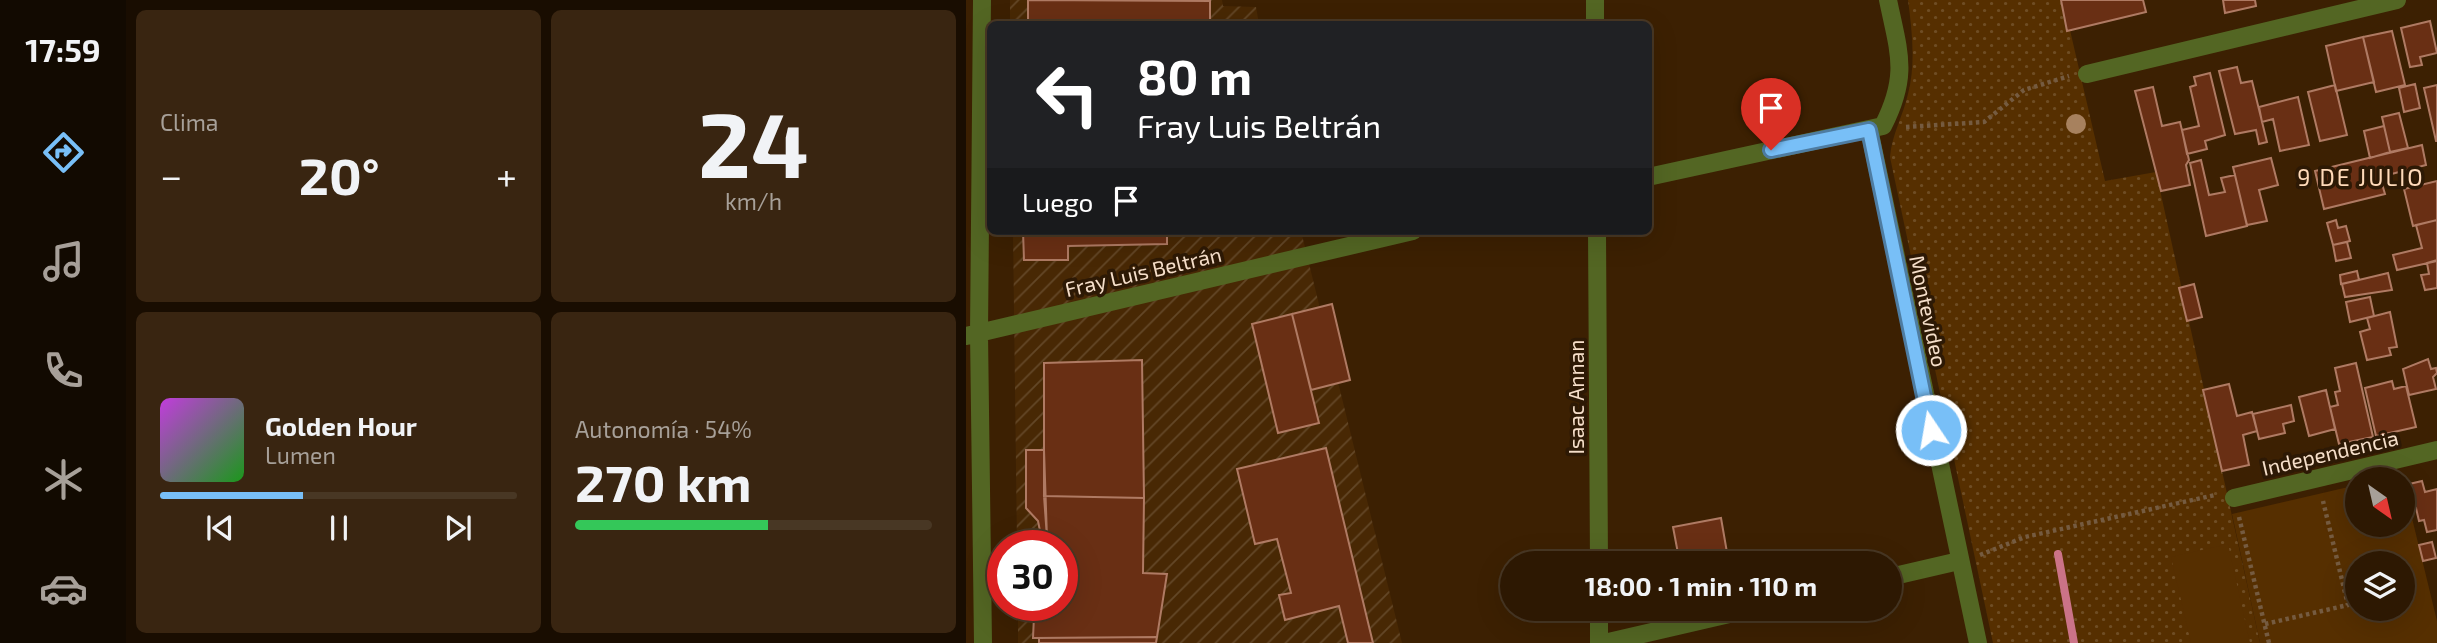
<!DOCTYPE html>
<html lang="es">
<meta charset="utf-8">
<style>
:root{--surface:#2d1802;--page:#392511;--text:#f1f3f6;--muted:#a7a099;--line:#483724;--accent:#78bff7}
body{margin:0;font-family:"Exo 2",sans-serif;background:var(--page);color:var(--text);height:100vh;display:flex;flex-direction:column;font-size:26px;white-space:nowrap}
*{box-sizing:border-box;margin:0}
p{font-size:23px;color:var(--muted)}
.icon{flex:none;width:38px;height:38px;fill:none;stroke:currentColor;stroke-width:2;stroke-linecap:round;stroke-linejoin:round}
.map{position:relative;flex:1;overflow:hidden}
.panel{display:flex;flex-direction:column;gap:10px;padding:10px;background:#190d01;width:840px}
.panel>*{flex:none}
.top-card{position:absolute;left:21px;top:21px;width:665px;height:214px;border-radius:10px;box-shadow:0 7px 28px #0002,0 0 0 2px var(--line);background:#202124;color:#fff;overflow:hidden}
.needle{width:46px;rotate:146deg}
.controls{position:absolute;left:1379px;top:467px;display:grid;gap:14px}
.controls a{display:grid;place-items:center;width:70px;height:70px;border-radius:50%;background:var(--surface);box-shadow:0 7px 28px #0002,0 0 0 2px var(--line);font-size:35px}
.speed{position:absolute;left:21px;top:530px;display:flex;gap:14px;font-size:35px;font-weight:700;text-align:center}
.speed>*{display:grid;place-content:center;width:91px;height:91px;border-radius:50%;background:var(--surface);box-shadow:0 7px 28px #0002,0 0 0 2px var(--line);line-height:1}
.speed .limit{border:10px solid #d22;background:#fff;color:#111}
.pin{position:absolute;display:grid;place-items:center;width:60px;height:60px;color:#fff;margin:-72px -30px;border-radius:50% 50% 50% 0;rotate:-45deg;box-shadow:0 0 7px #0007}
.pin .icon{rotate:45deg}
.me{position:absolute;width:77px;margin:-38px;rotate:348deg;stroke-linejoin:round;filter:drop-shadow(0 0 5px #0008)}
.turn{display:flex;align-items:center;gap:24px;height:147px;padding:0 35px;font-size:32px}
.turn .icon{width:91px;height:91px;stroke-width:2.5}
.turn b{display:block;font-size:49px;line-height:60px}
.then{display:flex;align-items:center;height:66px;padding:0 35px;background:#0003;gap:14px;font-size:26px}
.big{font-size:52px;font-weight:700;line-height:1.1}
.panel .tile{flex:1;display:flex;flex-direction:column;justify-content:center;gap:10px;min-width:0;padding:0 24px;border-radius:10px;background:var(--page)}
.panel .dial{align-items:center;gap:0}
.dial b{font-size:91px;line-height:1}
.song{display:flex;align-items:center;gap:21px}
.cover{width:84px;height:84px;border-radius:10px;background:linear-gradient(135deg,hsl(290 70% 55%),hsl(120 70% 35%))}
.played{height:7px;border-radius:4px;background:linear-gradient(90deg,var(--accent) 40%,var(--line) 40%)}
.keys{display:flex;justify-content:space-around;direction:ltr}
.heat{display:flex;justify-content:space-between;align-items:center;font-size:38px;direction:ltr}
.charge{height:10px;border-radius:5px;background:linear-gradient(90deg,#34c759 54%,var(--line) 0)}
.panel .tiles{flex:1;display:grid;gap:10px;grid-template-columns:repeat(2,1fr)}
.trip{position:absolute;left:534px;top:551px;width:402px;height:70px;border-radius:35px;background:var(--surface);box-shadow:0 7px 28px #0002,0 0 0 2px var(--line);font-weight:700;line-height:70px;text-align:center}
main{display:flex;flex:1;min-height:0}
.dock{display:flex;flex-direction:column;width:126px;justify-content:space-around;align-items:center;background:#120a01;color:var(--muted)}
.dock .icon{width:49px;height:49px}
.dock .active{color:var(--accent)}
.dock b{font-size:32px;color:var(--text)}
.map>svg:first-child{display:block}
.industrial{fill:url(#industrial-furrows)}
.grass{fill:url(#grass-dots)}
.park{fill:#562f00;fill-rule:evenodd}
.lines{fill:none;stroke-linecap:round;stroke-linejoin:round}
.stream{stroke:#cb7387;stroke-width:8}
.building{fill:#692f14;stroke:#af7a63;stroke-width:2}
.path{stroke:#755b40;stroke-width:4.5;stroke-dasharray:3.5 3.5;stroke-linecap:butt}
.street{stroke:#536623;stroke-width:18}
.tree{fill:#a7815e}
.route-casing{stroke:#4e7ca1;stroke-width:18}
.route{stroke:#78bff7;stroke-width:12}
.labels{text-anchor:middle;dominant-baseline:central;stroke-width:7;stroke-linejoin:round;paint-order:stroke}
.street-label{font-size:21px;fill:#f6dfca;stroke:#2d1905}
.neighbourhood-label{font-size:23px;letter-spacing:2px;fill:#ffdab9;stroke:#2d1905}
</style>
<main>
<nav class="dock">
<b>17:59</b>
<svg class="icon active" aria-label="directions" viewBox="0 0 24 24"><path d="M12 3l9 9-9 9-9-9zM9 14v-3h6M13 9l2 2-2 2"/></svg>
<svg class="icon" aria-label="music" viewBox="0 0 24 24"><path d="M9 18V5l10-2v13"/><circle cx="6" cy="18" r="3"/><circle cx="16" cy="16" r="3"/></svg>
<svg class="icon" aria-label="phone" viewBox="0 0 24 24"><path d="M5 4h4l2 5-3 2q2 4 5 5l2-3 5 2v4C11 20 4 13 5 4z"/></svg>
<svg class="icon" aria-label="climate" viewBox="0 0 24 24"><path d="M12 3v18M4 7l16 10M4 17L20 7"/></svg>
<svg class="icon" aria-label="car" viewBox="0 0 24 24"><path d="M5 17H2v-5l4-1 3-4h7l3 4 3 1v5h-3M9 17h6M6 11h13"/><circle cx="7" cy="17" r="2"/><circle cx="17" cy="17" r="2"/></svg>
</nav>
<section class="panel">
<div class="tiles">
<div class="tile"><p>Clima</p>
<div class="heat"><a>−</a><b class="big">20°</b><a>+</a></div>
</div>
<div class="tile dial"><b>24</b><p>km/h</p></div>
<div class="tile">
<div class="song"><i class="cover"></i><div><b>Golden Hour</b><p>Lumen</p></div></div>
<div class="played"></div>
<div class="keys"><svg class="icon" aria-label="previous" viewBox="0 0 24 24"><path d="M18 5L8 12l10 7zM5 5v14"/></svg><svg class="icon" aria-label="pause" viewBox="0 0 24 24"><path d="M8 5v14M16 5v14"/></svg><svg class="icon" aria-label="next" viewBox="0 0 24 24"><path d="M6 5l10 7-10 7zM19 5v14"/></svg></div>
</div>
<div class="tile"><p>Autonomía · 54%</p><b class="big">270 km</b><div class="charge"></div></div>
</div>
</section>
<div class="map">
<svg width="1471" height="643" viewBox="0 0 1471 643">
<defs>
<pattern id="industrial-furrows" width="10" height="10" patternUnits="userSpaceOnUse" patternTransform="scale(1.75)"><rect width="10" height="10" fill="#482804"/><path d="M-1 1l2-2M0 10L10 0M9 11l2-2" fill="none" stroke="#634727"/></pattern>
<pattern id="grass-dots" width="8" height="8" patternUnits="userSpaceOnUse" patternTransform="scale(1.75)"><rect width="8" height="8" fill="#562f00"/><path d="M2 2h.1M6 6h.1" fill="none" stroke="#6f4d24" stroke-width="1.8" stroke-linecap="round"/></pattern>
</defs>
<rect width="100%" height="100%" fill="#3c2002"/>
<path class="industrial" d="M44 0H256L257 6 290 7 293 24H44Z
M47 231H335L436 643H52V606H96V546H51Z"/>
<path class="grass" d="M942 0H1097L1139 181 1190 172 1294 643H1027L924 157C926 134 937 116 942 94 950 64 946 30 942 0Z"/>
<path class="park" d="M1437 481 1471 621V643H1294L1266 514 1391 485V525H1437ZM1391 564H1437V609H1391Z
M1262 544 1284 643H1225L1205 557Z"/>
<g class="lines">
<path class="stream" d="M1092 554 1108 643"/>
</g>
<path class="building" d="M62 0 244 1V24H62Z
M1095 0H1177L1180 12 1101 31Z
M1257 0H1289L1290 6 1259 13Z
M1464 21 1471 53 1454 57 1456 65 1444 67 1435 28Z
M1426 31 1439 85 1410 92 1397 37Z
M1397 37 1408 82 1370 91 1360 46Z
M1271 67 1275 83 1286 81 1301 142 1293 144 1290 130 1269 134 1253 71Z
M1244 73 1259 135 1239 141 1241 149 1221 154 1216 130 1233 126 1224 87 1230 85 1228 77Z
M1449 84 1454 108 1438 112 1433 88Z
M1369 85 1381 135 1354 141 1342 92Z
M1471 85V141H1470L1458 88Z
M1187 87 1196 126 1214 122 1223 160 1220 165 1224 185 1195 191 1169 91Z
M1332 97 1343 145 1314 151 1307 119 1296 122 1293 107Z
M1433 113 1442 148 1424 152 1416 117Z
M1418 126 1424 152 1404 158 1398 131Z
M1456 145 1460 165 1414 177 1419 194 1358 209 1349 171Z
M1305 158 1312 185 1293 190 1301 221 1281 225 1267 167Z
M1235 160 1243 195 1259 192 1255 178 1269 175 1281 226 1240 236 1224 163Z
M1471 181V220L1447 226 1438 189Z
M1370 220 1372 228 1380 226 1384 241 1367 245 1361 223Z
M1471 220V261L1431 270 1427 255 1456 248 1450 225Z
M57 231H201V244L102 246V260H58Z
M1381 242 1385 258 1370 261 1367 245Z
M1471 260V288L1459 290 1455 275 1463 274 1461 263Z
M1391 271 1393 280 1375 284 1374 275Z
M1422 273 1426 290 1379 297 1376 284Z
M1228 284 1236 317 1221 321 1213 288Z
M1404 297 1408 316 1384 322 1380 302Z
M366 304 384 380 345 390 326 314Z
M1424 312 1431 347 1423 348 1425 355 1401 360 1394 332 1404 329 1401 318Z
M326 314 353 423 312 433 286 324Z
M1462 359 1465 369 1470 368 1471 373 1467 377 1470 389 1443 395 1437 369Z
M176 360 178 498 78 496V363Z
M1390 363 1407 437 1373 444 1364 407 1372 405 1369 392 1374 391 1369 368Z
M1426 381 1428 389 1440 386 1450 427 1410 436 1399 388Z
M1263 384 1271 416 1286 412 1291 431 1277 435 1283 465 1256 471 1237 390Z
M1360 390 1369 429 1343 436 1333 397Z
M1325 405 1328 421 1317 424 1319 433 1293 439 1287 414Z
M360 448 407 643H382L373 606 319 620 313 595 325 593 311 539 289 544 271 469Z
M60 450H78L81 538 74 531 72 521 60 508Z
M1456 481 1459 492 1471 489V530L1461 532 1458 520 1453 521 1450 508 1445 509 1439 485Z
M78 496 178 498 177 573 201 574 191 637 67 638 68 616 51 606H96V546H70V538H81Z
M755 518 763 564H714L707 527Z
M1466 542 1470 558 1457 561 1453 545Z
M191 637 190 643H73V638Z"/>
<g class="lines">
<path class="path" d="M940 127 1018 122 1058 90 1103 76
M1273 517 1303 643
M1014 555 1059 537 1249 495
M1299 624 1382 605 1357 501"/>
<path class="street" d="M16 0 13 333 17 643
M629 0V24
M922 0C933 53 943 75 917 126L903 129 1012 643
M1121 74 1431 0
M682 177 903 129
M631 231 633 564
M0 336 447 231
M1268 498 1471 450
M924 577 993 561
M633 609V643
M638 643 785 609"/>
</g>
<circle class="tree" cx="1110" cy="124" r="10"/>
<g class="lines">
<defs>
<path id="route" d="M805 150 903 130 965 430"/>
</defs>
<use href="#route" class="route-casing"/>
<use href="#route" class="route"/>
</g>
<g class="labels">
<g class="street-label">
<text transform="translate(177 271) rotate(-13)">Fray Luis Beltrán</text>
<text transform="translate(963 311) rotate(78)">Montevideo</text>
<text transform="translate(609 397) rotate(-90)">Isaac Annan</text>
<text transform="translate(1364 452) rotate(-13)">Independencia</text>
</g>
<g class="neighbourhood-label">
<text x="1395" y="177">9 DE JULIO</text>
</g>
</g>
</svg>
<div class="controls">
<a><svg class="needle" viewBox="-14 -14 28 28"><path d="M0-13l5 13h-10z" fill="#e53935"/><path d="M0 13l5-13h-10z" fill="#a7a099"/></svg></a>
<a><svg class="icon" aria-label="layers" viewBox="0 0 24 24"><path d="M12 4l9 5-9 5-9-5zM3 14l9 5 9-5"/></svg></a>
</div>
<div class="speed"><div class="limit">30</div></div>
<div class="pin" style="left:805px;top:150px;background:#d93025"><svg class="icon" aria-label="arrive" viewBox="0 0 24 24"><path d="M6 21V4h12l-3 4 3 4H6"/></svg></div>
<svg class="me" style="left:965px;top:430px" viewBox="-20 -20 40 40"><circle r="17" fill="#78bff7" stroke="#fff" stroke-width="3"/><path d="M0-11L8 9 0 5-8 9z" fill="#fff"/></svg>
<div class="trip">18:00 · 1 min · 110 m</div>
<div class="top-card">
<div class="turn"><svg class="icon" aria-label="left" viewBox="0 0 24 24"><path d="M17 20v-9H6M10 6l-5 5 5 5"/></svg><div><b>80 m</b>Fray Luis Beltrán</div></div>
<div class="then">Luego<svg class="icon" aria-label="arrive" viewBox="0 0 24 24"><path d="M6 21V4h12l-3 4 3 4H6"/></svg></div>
</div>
</div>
</main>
